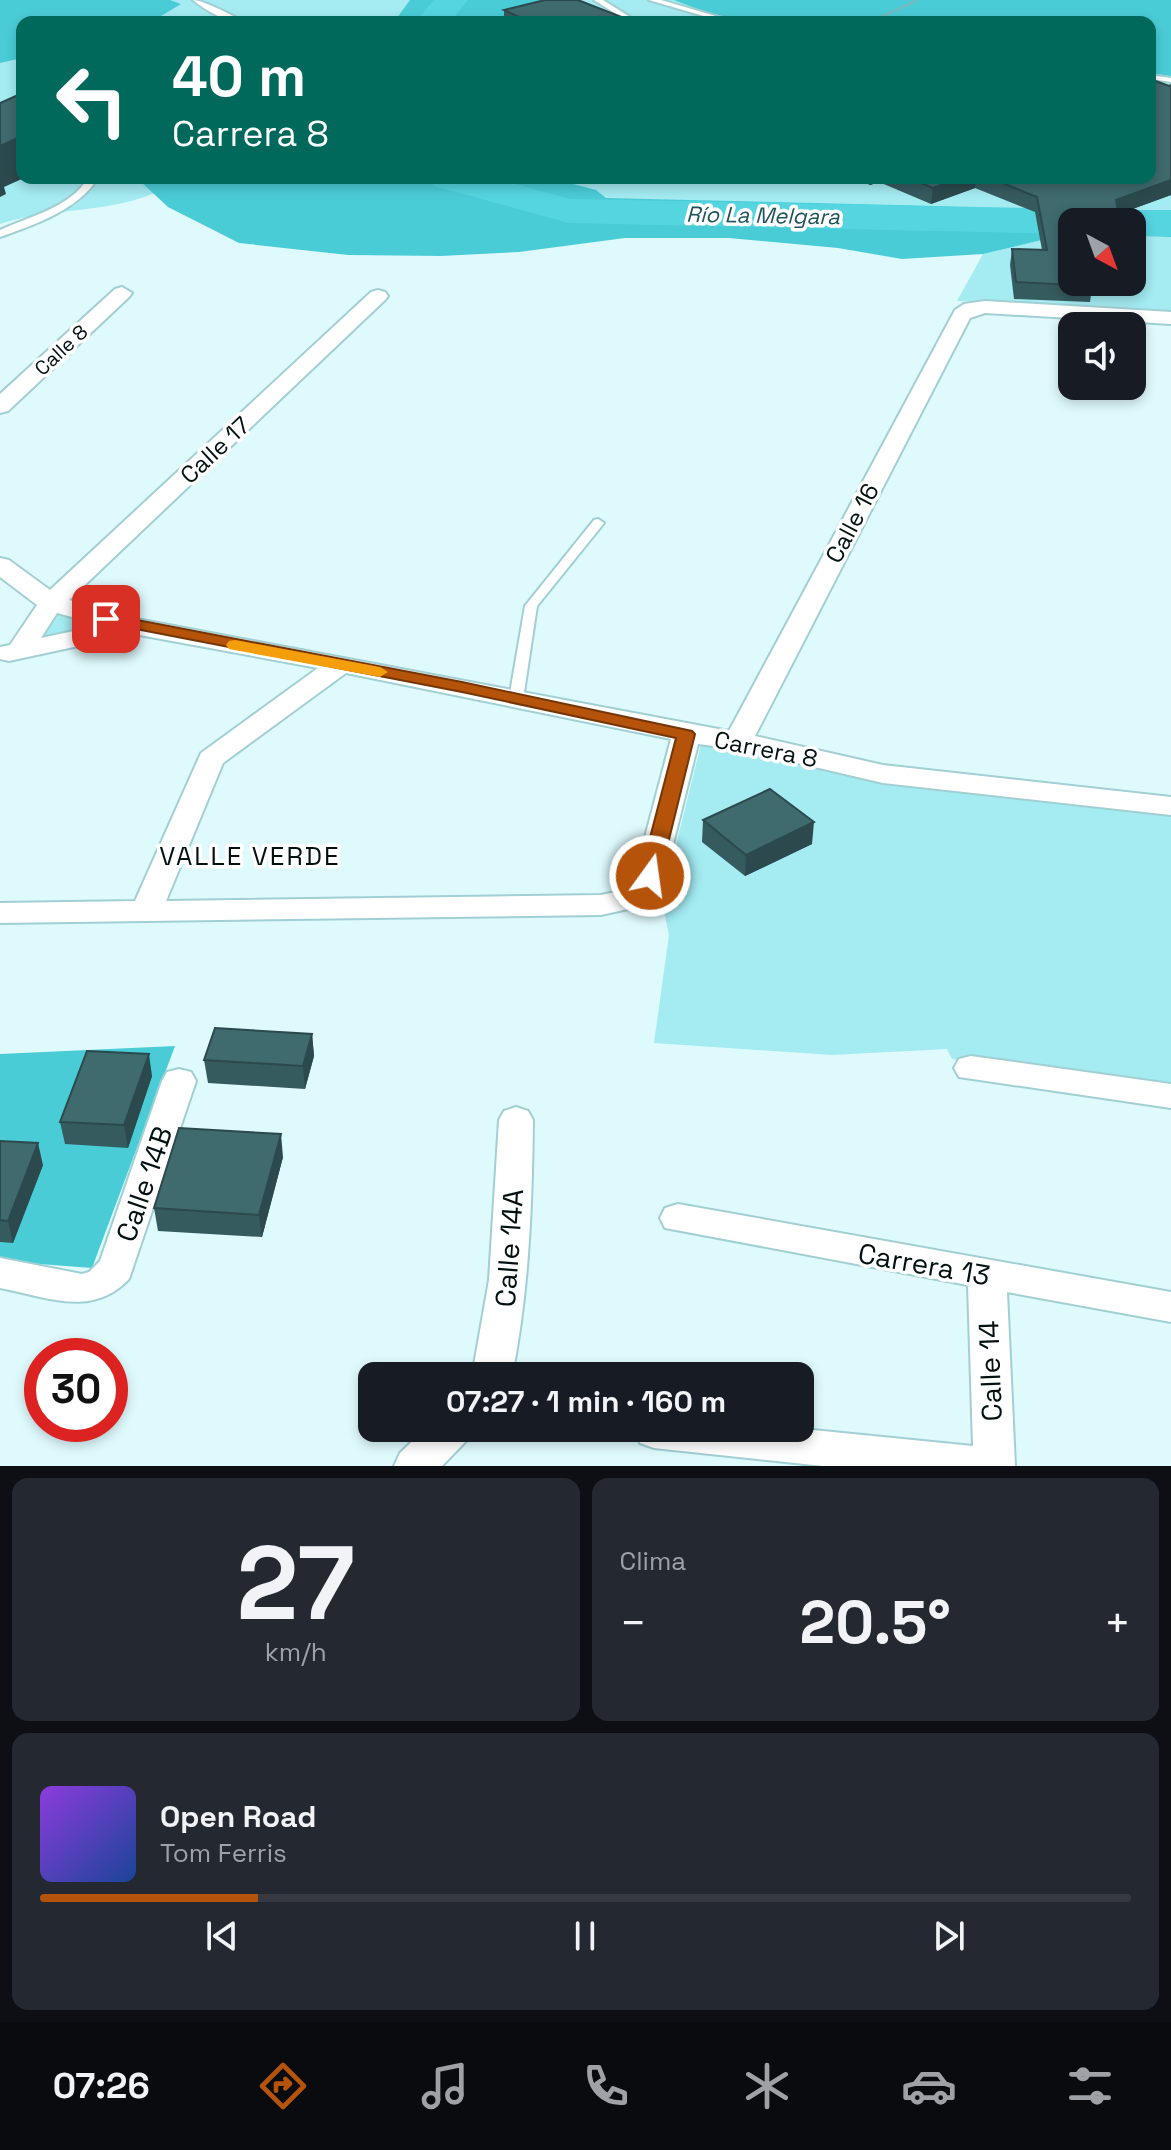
<!DOCTYPE html>
<html lang="es">
<meta charset="utf-8">
<style>
:root{--surface:#171b24;--page:#242831;--text:#f1f3f6;--muted:#9ea1a6;--line:#363941;--accent:#b45309}
body{margin:0;font-family:"Space Grotesk",sans-serif;background:var(--page);color:var(--text);height:100vh;display:flex;flex-direction:column;font-size:30px;white-space:nowrap}
*{box-sizing:border-box;margin:0}
p{font-size:26px;color:var(--muted)}
.icon{flex:none;width:44px;height:44px;fill:none;stroke:currentColor;stroke-width:2;stroke-linecap:round;stroke-linejoin:round}
.map{position:relative;height:1466px;overflow:hidden}
.details{display:flex;flex-direction:column;gap:12px;padding:12px;background:#0d0f14;flex:1}
.details>*{flex:none}
.top-card{position:absolute;left:16px;top:16px;width:1140px;height:168px;border-radius:16px;box-shadow:0 4px 12px #0003;background:#00695c;color:#fff;overflow:hidden}
.needle{width:52px;rotate:139deg}
.fabs{position:absolute;left:1058px;top:208px;display:grid;gap:16px}
.fabs a{display:grid;place-items:center;width:88px;height:88px;border-radius:16px;background:var(--surface);box-shadow:0 4px 12px #0003;font-size:40px}
.speed{position:absolute;left:24px;top:1338px;display:flex;gap:16px;font-size:40px;font-weight:700;text-align:center}
.speed>*{display:grid;place-content:center;width:104px;height:104px;border-radius:50%;background:var(--surface);box-shadow:0 4px 12px #0003;line-height:1}
.speed .limit{border:12px solid #d22;background:#fff;color:#111}
.pin{position:absolute;display:grid;place-items:center;width:68px;height:68px;color:#fff;margin:-34px;border-radius:16px;box-shadow:0 4px 12px #0006}
.me{position:absolute;width:88px;margin:-44px;rotate:14deg;stroke-linejoin:round;filter:drop-shadow(0 0 6px #0008)}
.turn{display:flex;align-items:center;gap:28px;height:168px;padding:0 24px;font-size:36px}
.turn .icon{width:104px;height:104px;stroke-width:2.5}
.turn b{display:block;font-size:56px;line-height:68px}
.big{font-size:60px;font-weight:800;line-height:1.1}
.details .widget{flex:1;display:flex;flex-direction:column;justify-content:center;gap:12px;min-width:0;padding:0 28px;border-radius:16px;background:var(--page)}
.details .dial{align-items:center;gap:0}
.dial b{font-size:104px;line-height:1}
.song{display:flex;align-items:center;gap:24px}
.cover{width:96px;height:96px;border-radius:12px;background:linear-gradient(135deg,hsl(270 70% 55%),hsl(220 70% 35%))}
.played{height:8px;border-radius:4px;background:linear-gradient(90deg,var(--accent) 20%,var(--line) 20%)}
.keys{display:flex;justify-content:space-around;direction:ltr}
.heat{display:flex;justify-content:space-between;align-items:center;font-size:44px;direction:ltr}
.details .tiles{flex:1;display:grid;gap:12px;grid-template-columns:1fr 1fr}
.widget:last-child{grid-column:span 2}
.trip{position:absolute;left:358px;top:1362px;width:456px;height:80px;border-radius:16px;background:var(--surface);box-shadow:0 4px 12px #0003;font-weight:800;line-height:80px;text-align:center}
.tab-bar{display:flex;height:128px;justify-content:space-around;align-items:center;background:#090b0e;color:var(--muted)}
.tab-bar .icon{width:56px;height:56px}
.tab-bar .current{color:var(--accent)}
.tab-bar b{font-size:36px;color:var(--text)}
.map>svg:first-child{display:block}
.green{fill:#a4ebf2}
.forest{fill:#4accd7}
.lines{fill:none;stroke-linecap:round;stroke-linejoin:round}
.river{fill:#55d5e0;fill-rule:evenodd}
.service-casing{stroke:#a1cfd3;stroke-width:4}
.minor-casing{stroke:#a1cfd3;stroke-width:4}
.path{stroke:#95acaf;stroke-width:3;stroke-dasharray:2 2;stroke-linecap:butt}
.service{fill:#fff;fill-rule:evenodd}
.minor{fill:#fff;fill-rule:evenodd}
.wall{fill:#365b5f}
.shaded-wall{fill:#2c4a4d}
.building{fill:#3f6a6e;stroke:#2c4a4d;stroke-width:2}
.route{fill:#b45309;stroke:#753606;stroke-width:2}
.slow{fill:#f59e0b}
.labels{text-anchor:middle;dominant-baseline:central;stroke-width:7;stroke-linejoin:round;paint-order:stroke}
.far-street-label{font-size:20px;fill:#011011;stroke:#fff}
.far-water-label{font-size:22px;font-style:italic;fill:#1e5459;stroke:#fff}
.street-label{font-size:24px;fill:#011011;stroke:#fff}
.neighbourhood-label{font-size:26px;letter-spacing:2px;fill:#011011;stroke:#fff}
.near-street-label{font-size:28px;fill:#011011;stroke:#fff}
</style>
<div class="map">
<svg width="1171" height="1466" viewBox="0 0 1171 1466">
<rect width="100%" height="100%" fill="#dffafd"/>
<path class="green" d="M0 0H1171V215L568 205 468 178H1150V22H22V178H186C165 189 146 198 123 203 82 212 40 211 0 224Z
M1067 234 1072 282H1132V236L1171 237V311L957 301 983 254Z
M55 609 111 627 33 644Z
M701 744 909 787 1171 814V1089L952 1059 947 1049 832 1055 654 1043 669 935 662 902Z"/>
<path class="forest" d="M0 0H170L181 4 151 22H22V58L0 63Z
M410 0H562L502 22H394Z
M674 0H1171V76L1150 73V22H746L715 16Z
M147 178H550L596 190 606 198 935 206 1171 216V237L1132 236V222H1072L1067 234 983 254 902 259 838 248 729 238H625L519 252 441 256 348 255 239 243 168 207 141 182Z
M175 1046 92 1268 0 1261V1054Z"/>
<g class="lines">
<path class="river" d="M434 0H468L450 22H415Z
M428 178H494L570 199 1083 209 1098 213 1104 222H1072V234L569 223 434 186Z
M1132 210H1171V236H1132V222H1112L1117 214Z"/>
<defs>
<path id="service" d="M193 0C203 0 234 16 244 22 225 22 208 12 193 0Z
M594 0H603L638 22H629Z
M649 0H661L736 22H724Z
M1150 75 1171 78V82L1150 79Z
M88 178H98C78 210 34 225 0 237V230C30 216 70 208 88 178Z
M598 519 604 523 537 606 523 699 516 703 511 702 509 699 525 606 594 520Z"/>
<path id="minor" d="M122 287 132 293 129 297 8 411 0 413V394L115 289Z
M378 290 385 292 388 296 385 300 69 600 137 619 729 731 955 310 964 304 985 301 1171 312V324L985 313 970 318 755 736 883 765 1171 797V815L883 783 738 749 698 744 665 876 646 905 601 915 0 923V903L135 901 201 753 318 668 134 634 9 661 0 659V647L10 645 37 605 0 577V558L9 560 50 590 371 292ZM57 613 102 625 41 638ZM346 673 671 739 635 875 625 890 601 895 166 901 223 763Z
M971 1056 1171 1084V1108L959 1077 954 1068 959 1059Z
M179 1069 191 1072 196 1081 129 1279C92 1318 47 1297 0 1288V1258L82 1274 89 1272 100 1261 162 1081 167 1072Z
M516 1107 528 1111 533 1120C532 1206 529 1291 512 1376H472L489 1280 499 1120 504 1111Z
M678 1204 1171 1292V1322L1007 1292 1015 1466H823L654 1448 640 1443 635 1428H793L973 1446 968 1285 665 1228 660 1218 665 1208Z
M426 1428H473L467 1440 442 1466H394L400 1453Z"/>
</defs>
<use href="#service" class="service-casing"/>
<use href="#minor" class="minor-casing"/>
<path class="path" d="M870 22 918 0"/>
<use href="#service" class="service"/>
<use href="#minor" class="minor"/>
</g>
<path class="wall" d="M578 0 504 20V10Z
M853 178H1150L1171 195 1119 214 1072 282H1131L1129 290 1092 288 1090 302 1014 299 1010 265 1012 249 1042 250 1035 212 975 188 931 204 879 182 870 185Z
M703 820 812 844 745 876 702 842Z
M312 1034 314 1056 305 1089 208 1083 204 1060Z
M152 1076 128 1148 65 1144 60 1122Z
M0 1141 43 1165 13 1243 0 1242Z
M283 1157 262 1237 158 1231 154 1208Z"/>
<path class="shaded-wall" d="M22 136V178H24L4 187 6 194 0 197V146Z
M870 178H879V182L870 185Z
M961 178H976L975 188 931 204 933 188Z
M1171 180V195L1113 216 1116 200Z
M814 822 812 844 745 876 746 855Z
M312 1034 314 1056 305 1089 303 1066Z
M149 1054 152 1076 128 1148 124 1125Z
M281 1134 283 1157 262 1237 259 1215Z
M38 1143 43 1165 13 1243 8 1221Z"/>
<path class="building" d="M545 0H578L634 22H498L519 17 504 10Z
M1150 79 1169 86 1171 85V180L1116 200 1120 222H1072V282H1092V286L1016 282 1012 249 1047 250 1037 197 990 178H1150Z
M18 95H22V136L0 146V103Z
M909 178H961L933 188Z
M770 789 814 822 746 855 703 820Z
M215 1028 312 1034 303 1066 204 1060Z
M87 1051 149 1054 124 1125 60 1122Z
M179 1128 281 1134 259 1215 154 1208Z
M0 1141 38 1143 8 1221 0 1220Z"/>
<path class="route" d="M106 614 462 682 692 731 695 734 660 876 650 883 640 876 676 738 462 692 100 622 98 619Z"/>
<path class="slow" d="M235 640 380 667 388 672 380 677 229 649 226 645 229 641Z"/>
<g class="labels">
<g class="far-street-label">
<text transform="translate(61 350) rotate(-43)">Calle 8</text>
</g>
<g class="far-water-label">
<text transform="translate(763 215) rotate(1)">Río La Melgara</text>
</g>
<g class="street-label">
<text transform="translate(215 450) rotate(-43)">Calle 17</text>
<text transform="translate(852 523) rotate(-62)">Calle 16</text>
<text transform="translate(766 749) rotate(11)">Carrera 8</text>
</g>
<g class="neighbourhood-label">
<text x="250" y="856">VALLE VERDE</text>
</g>
<g class="near-street-label">
<text transform="translate(144 1184) rotate(-71)">Calle 14B</text>
<text transform="translate(509 1248) rotate(-86)">Calle 14A</text>
<text transform="translate(924 1264) rotate(10)">Carrera 13</text>
<text transform="translate(990 1371) rotate(-92)">Calle 14</text>
</g>
</g>
</svg>
<div class="fabs">
<a><svg class="needle" viewBox="-14 -14 28 28"><path d="M0-13l5 13h-10z" fill="#e53935"/><path d="M0 13l5-13h-10z" fill="#9ea1a6"/></svg></a>
<a><svg class="icon" aria-label="sound" viewBox="0 0 24 24"><path d="M4 9h4l5-4v14l-5-4H4zM17 9q2 3 0 6"/></svg></a>
</div>
<div class="speed"><div class="limit">30</div></div>
<div class="pin" style="left:106px;top:619px;background:#d93025"><svg class="icon" aria-label="arrive" viewBox="0 0 24 24"><path d="M6 21V4h12l-3 4 3 4H6"/></svg></div>
<svg class="me" style="left:650px;top:876px" viewBox="-20 -20 40 40"><circle r="17" fill="#b45309" stroke="#fff" stroke-width="3"/><path d="M0-11L8 9 0 5-8 9z" fill="#fff"/></svg>
<div class="trip">07:27 · 1 min · 160 m</div>
<div class="top-card">
<div class="turn"><svg class="icon" aria-label="left" viewBox="0 0 24 24"><path d="M17 20v-9H6M10 6l-5 5 5 5"/></svg><div><b>40 m</b>Carrera 8</div></div>
</div>
</div>
<section class="details">
<div class="tiles">
<div class="widget dial"><b>27</b><p>km/h</p></div>
<div class="widget"><p>Clima</p>
<div class="heat"><a>−</a><b class="big">20.5°</b><a>+</a></div>
</div>
<div class="widget">
<div class="song"><i class="cover"></i><div><b>Open Road</b><p>Tom Ferris</p></div></div>
<div class="played"></div>
<div class="keys"><svg class="icon" aria-label="previous" viewBox="0 0 24 24"><path d="M18 5L8 12l10 7zM5 5v14"/></svg><svg class="icon" aria-label="pause" viewBox="0 0 24 24"><path d="M8 5v14M16 5v14"/></svg><svg class="icon" aria-label="next" viewBox="0 0 24 24"><path d="M6 5l10 7-10 7zM19 5v14"/></svg></div>
</div>
</div>
</section>
<nav class="tab-bar">
<b>07:26</b>
<svg class="icon current" aria-label="directions" viewBox="0 0 24 24"><path d="M12 3l9 9-9 9-9-9zM9 14v-3h6M13 9l2 2-2 2"/></svg>
<svg class="icon" aria-label="music" viewBox="0 0 24 24"><path d="M9 18V5l10-2v13"/><circle cx="6" cy="18" r="3"/><circle cx="16" cy="16" r="3"/></svg>
<svg class="icon" aria-label="phone" viewBox="0 0 24 24"><path d="M5 4h4l2 5-3 2q2 4 5 5l2-3 5 2v4C11 20 4 13 5 4z"/></svg>
<svg class="icon" aria-label="climate" viewBox="0 0 24 24"><path d="M12 3v18M4 7l16 10M4 17L20 7"/></svg>
<svg class="icon" aria-label="car" viewBox="0 0 24 24"><path d="M5 17H2v-5l4-1 3-4h7l3 4 3 1v5h-3M9 17h6M6 11h13"/><circle cx="7" cy="17" r="2"/><circle cx="17" cy="17" r="2"/></svg>
<svg class="icon" aria-label="filters" viewBox="0 0 24 24"><path d="M4 7h16M4 17h16"/><circle cx="9" cy="7" r="2"/><circle cx="15" cy="17" r="2"/></svg>
</nav>
